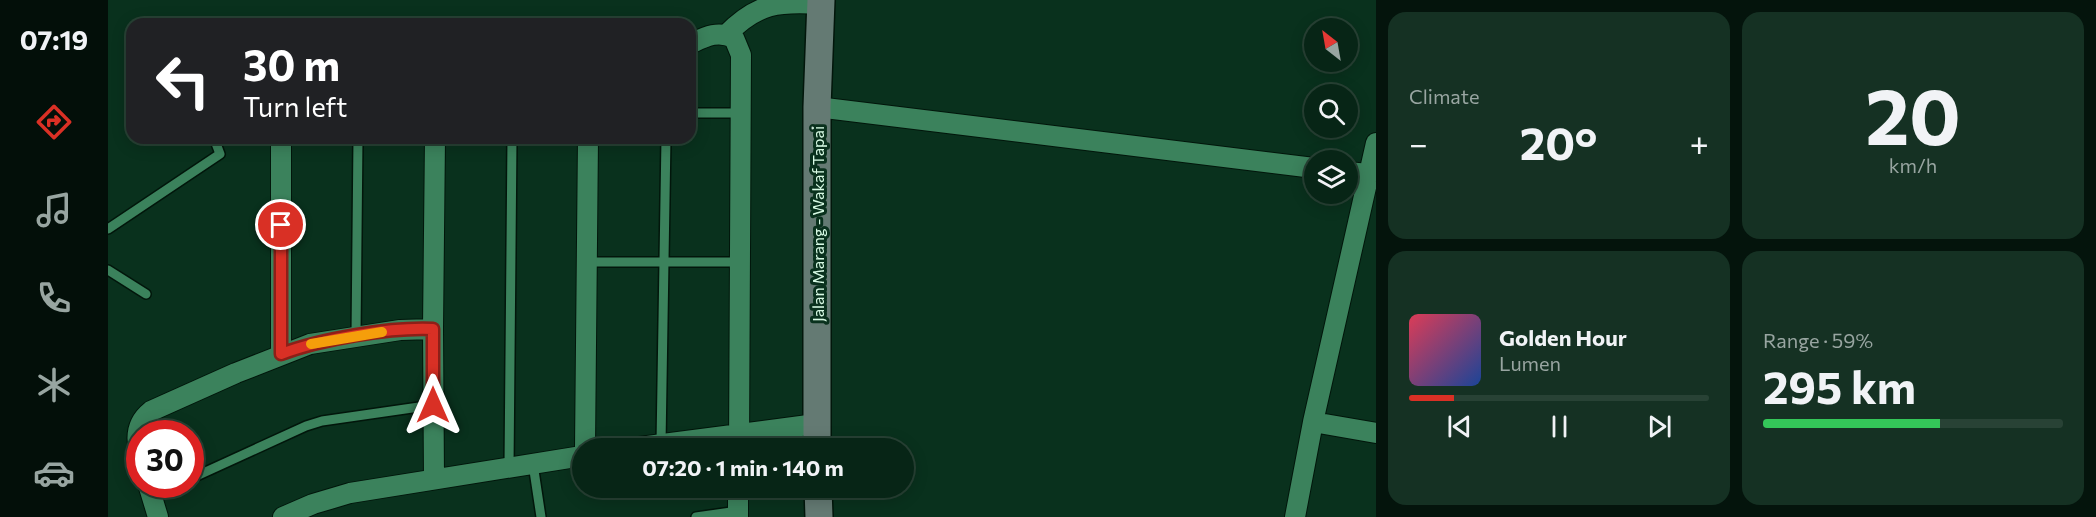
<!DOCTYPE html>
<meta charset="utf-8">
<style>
:root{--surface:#072516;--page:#153123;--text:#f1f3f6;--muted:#98a5a1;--line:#284235;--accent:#d93025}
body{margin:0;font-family:Commissioner,sans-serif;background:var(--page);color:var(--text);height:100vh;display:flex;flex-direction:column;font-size:22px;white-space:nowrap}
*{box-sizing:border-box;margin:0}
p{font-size:20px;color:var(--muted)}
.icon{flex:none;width:33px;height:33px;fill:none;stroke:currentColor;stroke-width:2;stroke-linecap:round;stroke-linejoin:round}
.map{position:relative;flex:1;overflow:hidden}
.details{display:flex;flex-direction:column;gap:12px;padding:12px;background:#04140c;width:720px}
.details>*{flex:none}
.guide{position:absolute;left:18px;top:18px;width:570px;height:126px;border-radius:18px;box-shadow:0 3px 15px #0003,0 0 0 2px var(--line);background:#202124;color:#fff;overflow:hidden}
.needle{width:39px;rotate:329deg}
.tools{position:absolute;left:1196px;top:18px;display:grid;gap:12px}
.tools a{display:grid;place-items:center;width:54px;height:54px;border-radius:50%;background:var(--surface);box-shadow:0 3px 15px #0003,0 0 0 2px var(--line);font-size:30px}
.speed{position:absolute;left:18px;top:420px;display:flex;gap:12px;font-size:30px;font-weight:700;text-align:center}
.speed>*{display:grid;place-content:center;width:78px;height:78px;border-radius:50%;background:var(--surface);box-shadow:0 3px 15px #0003,0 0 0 2px var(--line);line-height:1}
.speed .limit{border:9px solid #d22;background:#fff;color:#111}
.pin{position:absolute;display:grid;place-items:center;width:51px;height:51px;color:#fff;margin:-26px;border:3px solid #fff;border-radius:50%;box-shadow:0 2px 6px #0007}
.me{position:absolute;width:66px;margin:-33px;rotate:0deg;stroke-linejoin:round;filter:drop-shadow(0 0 4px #0008)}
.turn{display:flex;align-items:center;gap:21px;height:126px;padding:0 18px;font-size:27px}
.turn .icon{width:78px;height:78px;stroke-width:2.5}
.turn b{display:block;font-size:42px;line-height:51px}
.big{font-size:45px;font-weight:700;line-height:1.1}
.details .widget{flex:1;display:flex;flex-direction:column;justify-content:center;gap:9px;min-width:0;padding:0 21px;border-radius:18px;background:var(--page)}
.details .dial{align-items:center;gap:0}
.dial b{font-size:78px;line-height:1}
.song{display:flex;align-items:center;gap:18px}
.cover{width:72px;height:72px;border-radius:9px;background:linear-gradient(135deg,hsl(350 70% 55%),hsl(220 70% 35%))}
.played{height:6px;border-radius:3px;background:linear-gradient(90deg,var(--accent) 15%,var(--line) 15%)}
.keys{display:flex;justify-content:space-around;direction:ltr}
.heat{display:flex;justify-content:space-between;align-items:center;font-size:33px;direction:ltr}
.charge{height:9px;border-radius:4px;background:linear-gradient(90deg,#34c759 59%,var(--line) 0)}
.details .tiles{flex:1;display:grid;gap:12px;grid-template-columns:repeat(2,1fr)}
.trip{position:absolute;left:464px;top:438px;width:342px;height:60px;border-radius:30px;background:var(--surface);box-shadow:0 3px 15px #0003,0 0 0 2px var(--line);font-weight:700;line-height:60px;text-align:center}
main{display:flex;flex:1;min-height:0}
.tabs{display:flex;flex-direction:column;width:108px;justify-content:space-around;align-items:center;background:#030f09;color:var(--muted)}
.tabs .icon{width:42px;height:42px}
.tabs .on{color:var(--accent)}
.tabs b{font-size:27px;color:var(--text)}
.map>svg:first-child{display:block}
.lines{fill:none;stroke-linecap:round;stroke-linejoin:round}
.service-casing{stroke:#02160b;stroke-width:12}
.minor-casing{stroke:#02160b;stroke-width:22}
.secondary-casing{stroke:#02160b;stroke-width:30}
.service{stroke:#3b825c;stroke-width:9}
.minor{stroke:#3b825c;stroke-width:20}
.secondary{stroke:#647a73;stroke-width:27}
.route-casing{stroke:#8d1f18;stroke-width:15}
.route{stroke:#d93025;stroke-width:10}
.slow{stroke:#f59e0b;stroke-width:10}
.labels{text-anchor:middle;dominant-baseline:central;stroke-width:6;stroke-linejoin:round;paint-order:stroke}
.street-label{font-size:16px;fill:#d8fbe5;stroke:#09311d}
</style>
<main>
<nav class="tabs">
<b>07:19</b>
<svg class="icon on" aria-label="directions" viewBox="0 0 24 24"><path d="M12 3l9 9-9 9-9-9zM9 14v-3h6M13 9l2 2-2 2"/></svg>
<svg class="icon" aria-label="music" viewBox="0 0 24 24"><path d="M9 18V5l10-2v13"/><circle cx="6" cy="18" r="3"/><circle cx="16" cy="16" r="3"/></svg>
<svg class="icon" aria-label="phone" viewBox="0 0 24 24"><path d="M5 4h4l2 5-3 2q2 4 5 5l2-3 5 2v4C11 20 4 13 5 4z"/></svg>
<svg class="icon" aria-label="climate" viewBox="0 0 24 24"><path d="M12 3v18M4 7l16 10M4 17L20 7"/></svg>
<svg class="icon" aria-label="car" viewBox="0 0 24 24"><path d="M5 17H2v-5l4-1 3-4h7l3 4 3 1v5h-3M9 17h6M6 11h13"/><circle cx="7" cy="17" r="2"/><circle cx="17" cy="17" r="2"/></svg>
</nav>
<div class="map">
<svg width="1268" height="517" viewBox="0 0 1268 517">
<rect width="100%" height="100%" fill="#09311d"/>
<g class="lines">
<defs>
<path id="service" d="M582 113H632
M0 229 112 154 106 138
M479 262H631
M0 270 38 294
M248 336 250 138
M553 444 558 138
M425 464 433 517
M401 467 404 138
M82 479 198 426 214 421 325 405
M43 496 70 484
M588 517 630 511"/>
<path id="minor" d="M618 35C649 3 671 1 713 4
M582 44C597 37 609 30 626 38L633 55 631 448
M709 107 1206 168
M1268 143 1205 422 1268 433
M1239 172 1261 174
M173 354V138
M477 448 480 138
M524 448 708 424
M32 454C27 437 28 423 43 411L128 373 202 344 292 330 325 329
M326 479 325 329 327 138
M40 484 50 517
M630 488V517
M175 517 205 504 242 493 474 456
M1187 517 1205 422"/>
<path id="secondary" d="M709 448V107L713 0
M710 488 711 517"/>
</defs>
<use href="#service" class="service-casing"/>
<use href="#minor" class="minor-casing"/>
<use href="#secondary" class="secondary-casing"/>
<use href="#service" class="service"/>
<use href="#minor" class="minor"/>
<use href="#secondary" class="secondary"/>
</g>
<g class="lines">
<defs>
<path id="route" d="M173 225V354C213 339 282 327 325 329V405"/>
</defs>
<use href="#route" class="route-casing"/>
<use href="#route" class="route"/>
<path class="slow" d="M203 344 274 332"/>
</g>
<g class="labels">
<g class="street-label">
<text transform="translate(709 224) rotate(-90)">Jalan Marang - Wakaf Tapai</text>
</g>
</g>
</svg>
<div class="tools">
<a><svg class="needle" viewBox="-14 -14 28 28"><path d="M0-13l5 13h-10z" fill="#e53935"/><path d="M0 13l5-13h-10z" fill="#98a5a1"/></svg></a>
<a><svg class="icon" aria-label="search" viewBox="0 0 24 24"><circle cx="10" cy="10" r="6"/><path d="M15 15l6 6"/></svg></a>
<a><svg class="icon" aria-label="layers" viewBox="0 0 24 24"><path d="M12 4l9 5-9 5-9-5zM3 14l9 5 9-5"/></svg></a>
</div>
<div class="speed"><div class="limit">30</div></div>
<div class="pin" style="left:173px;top:225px;background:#d93025"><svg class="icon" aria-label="arrive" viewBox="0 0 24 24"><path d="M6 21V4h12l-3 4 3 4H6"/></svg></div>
<svg class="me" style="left:325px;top:405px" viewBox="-20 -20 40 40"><path d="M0-17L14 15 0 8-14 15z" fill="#d93025" stroke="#fff" stroke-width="4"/></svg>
<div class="trip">07:20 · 1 min · 140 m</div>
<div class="guide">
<div class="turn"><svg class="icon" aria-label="left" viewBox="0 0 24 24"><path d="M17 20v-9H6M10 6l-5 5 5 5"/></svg><div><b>30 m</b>Turn left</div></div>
</div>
</div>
<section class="details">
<div class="tiles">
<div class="widget"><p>Climate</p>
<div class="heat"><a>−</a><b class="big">20°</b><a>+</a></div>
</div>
<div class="widget dial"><b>20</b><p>km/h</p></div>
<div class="widget">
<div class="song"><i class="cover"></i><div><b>Golden Hour</b><p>Lumen</p></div></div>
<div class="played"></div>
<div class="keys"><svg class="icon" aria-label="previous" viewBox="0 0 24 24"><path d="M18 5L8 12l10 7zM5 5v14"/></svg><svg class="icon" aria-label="pause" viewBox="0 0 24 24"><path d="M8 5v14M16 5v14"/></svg><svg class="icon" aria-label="next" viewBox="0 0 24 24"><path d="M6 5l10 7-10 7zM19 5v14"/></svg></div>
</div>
<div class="widget"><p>Range · 59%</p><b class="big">295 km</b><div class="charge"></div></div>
</div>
</section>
</main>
